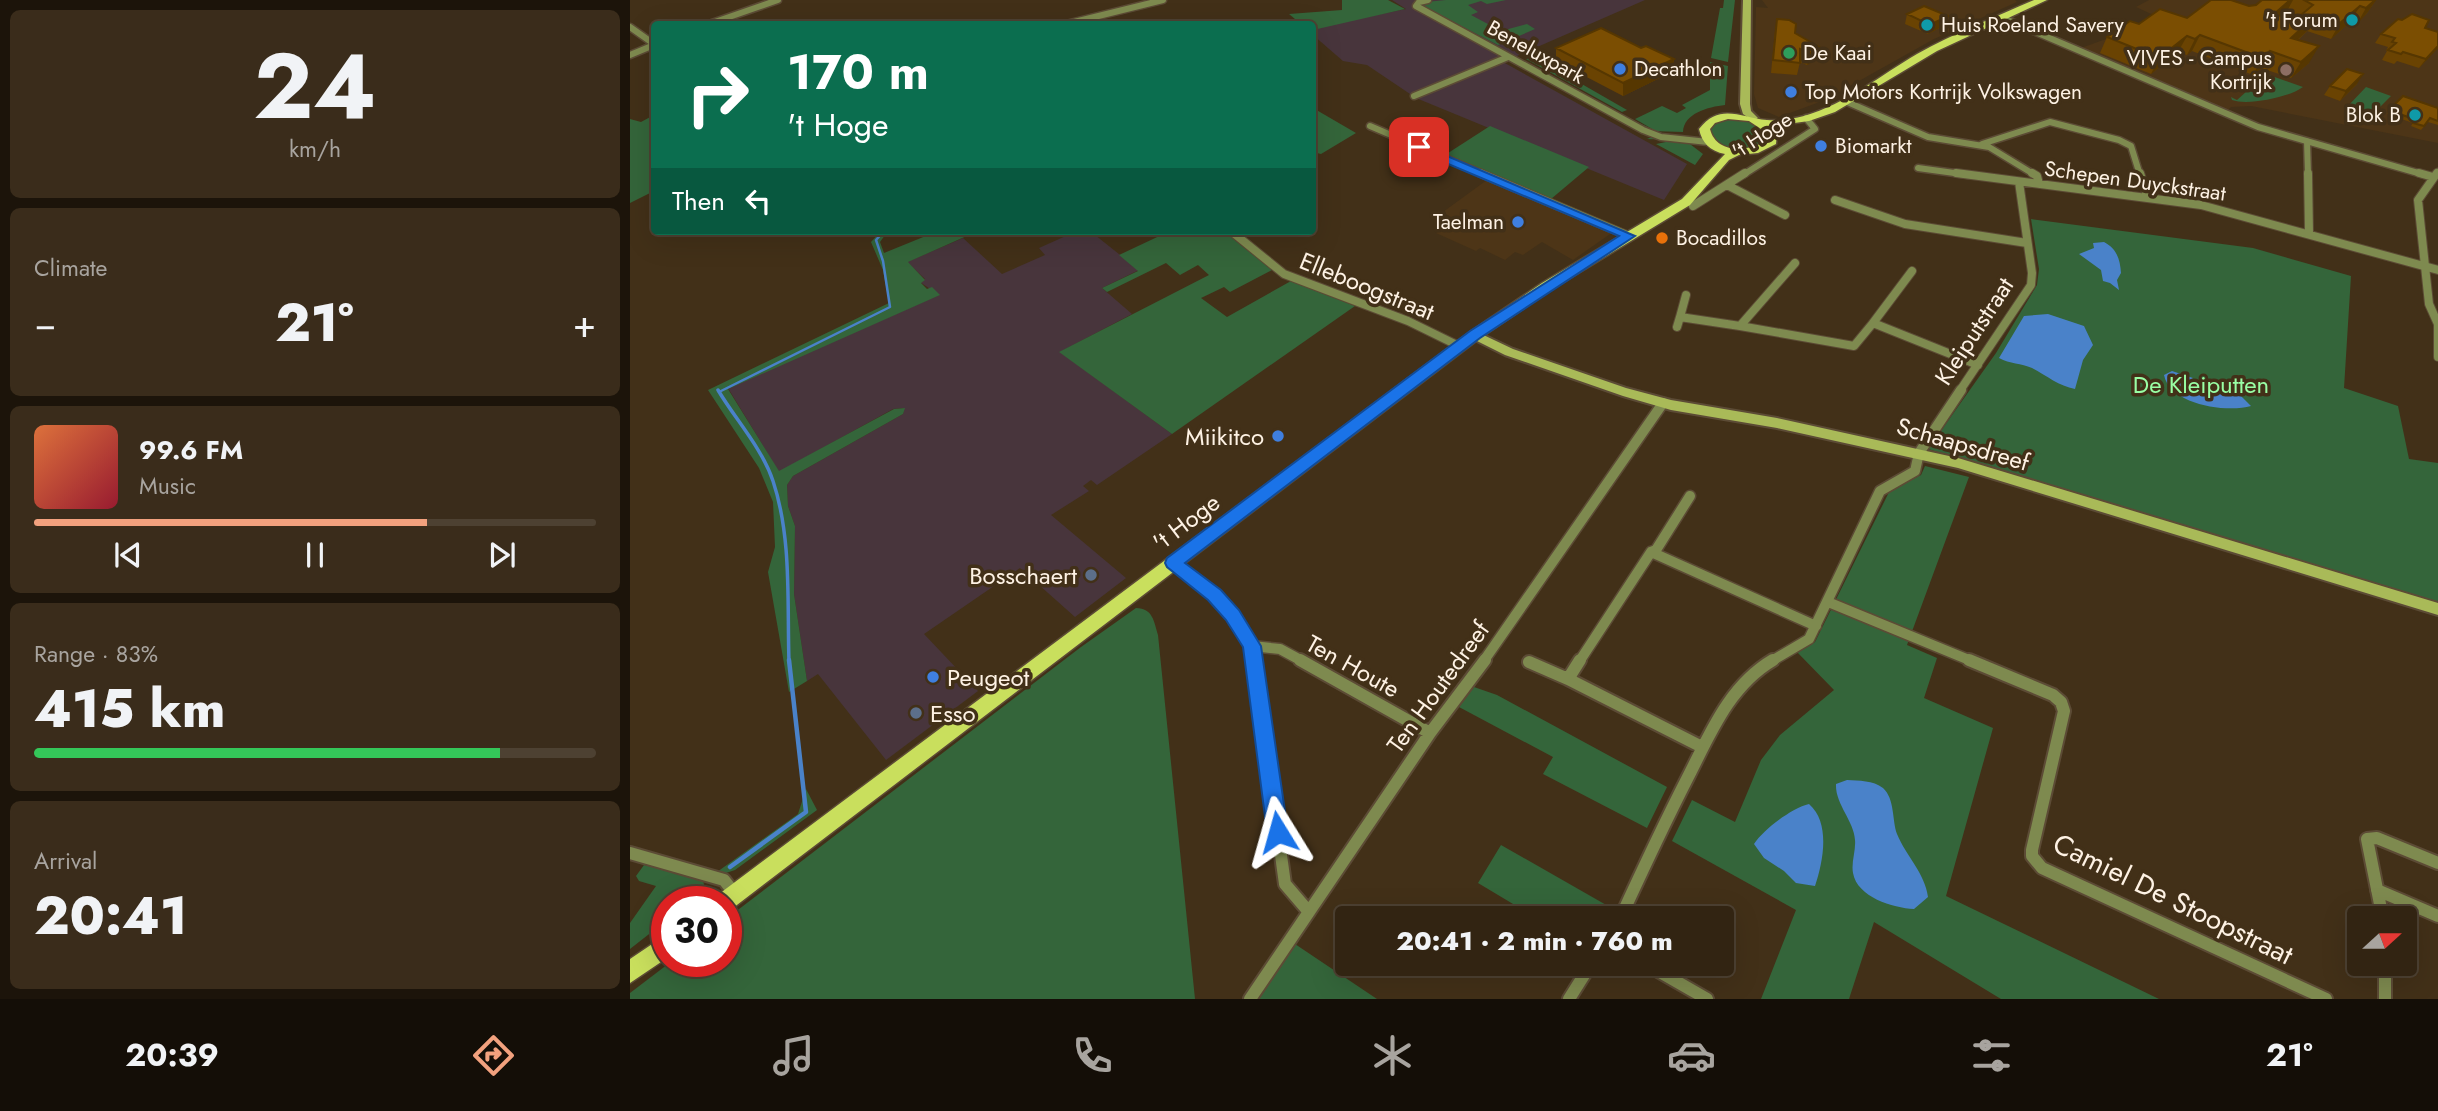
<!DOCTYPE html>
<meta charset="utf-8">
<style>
:root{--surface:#322412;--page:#3a2c1b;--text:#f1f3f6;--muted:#a8a49f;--line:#4d4132;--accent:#f2a17e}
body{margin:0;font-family:Jost,sans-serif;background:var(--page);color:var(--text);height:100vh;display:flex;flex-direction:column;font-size:26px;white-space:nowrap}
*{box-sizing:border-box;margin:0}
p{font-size:23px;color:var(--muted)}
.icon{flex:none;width:38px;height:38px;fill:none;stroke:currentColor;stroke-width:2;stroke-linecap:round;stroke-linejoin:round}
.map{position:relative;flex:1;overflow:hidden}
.side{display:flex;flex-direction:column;gap:10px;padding:10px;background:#1c140a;width:630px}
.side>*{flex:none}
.banner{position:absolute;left:21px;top:21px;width:665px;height:214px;border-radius:7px;box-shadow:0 7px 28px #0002,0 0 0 2px var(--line);background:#0b6e4f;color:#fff;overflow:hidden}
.needle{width:46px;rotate:69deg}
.fabs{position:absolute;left:1717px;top:906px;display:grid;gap:14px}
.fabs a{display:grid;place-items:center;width:70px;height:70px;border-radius:7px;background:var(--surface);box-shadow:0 7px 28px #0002,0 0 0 2px var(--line);font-size:35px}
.speed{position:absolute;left:21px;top:886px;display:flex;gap:14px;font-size:35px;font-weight:700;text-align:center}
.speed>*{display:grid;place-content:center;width:91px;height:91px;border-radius:50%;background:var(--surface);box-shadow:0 7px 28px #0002,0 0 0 2px var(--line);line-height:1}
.speed .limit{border:10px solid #d22;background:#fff;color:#111}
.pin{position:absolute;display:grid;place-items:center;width:60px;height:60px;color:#fff;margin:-30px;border-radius:14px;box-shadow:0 4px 10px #0006}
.me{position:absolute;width:77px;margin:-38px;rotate:352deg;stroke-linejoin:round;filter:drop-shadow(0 0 5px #0008)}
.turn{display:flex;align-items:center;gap:24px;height:147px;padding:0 21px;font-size:32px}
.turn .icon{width:91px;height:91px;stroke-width:2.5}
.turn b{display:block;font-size:49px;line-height:60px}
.then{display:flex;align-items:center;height:66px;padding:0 21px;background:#0003;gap:14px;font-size:26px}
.big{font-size:52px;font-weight:800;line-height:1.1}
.side .widget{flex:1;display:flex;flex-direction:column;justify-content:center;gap:10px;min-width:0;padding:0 24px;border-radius:10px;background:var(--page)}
.side .dial{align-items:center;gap:0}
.dial b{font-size:91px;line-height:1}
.song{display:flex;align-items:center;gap:21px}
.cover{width:84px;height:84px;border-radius:10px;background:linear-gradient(135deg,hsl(20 70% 55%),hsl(350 70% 35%))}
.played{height:7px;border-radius:4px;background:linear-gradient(90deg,var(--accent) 70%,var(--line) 70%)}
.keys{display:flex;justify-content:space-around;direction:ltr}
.heat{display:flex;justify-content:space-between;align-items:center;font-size:38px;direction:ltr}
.charge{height:10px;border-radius:5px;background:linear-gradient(90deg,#34c759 83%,var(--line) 0)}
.trip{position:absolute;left:705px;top:906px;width:399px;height:70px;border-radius:7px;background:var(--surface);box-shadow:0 7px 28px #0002,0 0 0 2px var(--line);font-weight:800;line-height:70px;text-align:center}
.tabs{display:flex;height:112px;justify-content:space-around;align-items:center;background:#140e07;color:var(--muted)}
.tabs .icon{width:49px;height:49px}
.tabs .active{color:var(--accent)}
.tabs b{font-size:32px;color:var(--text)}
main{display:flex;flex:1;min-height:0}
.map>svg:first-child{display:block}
.built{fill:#4d3517}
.industrial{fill:#48353c}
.green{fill:#34653a}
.water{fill:#4a82c9}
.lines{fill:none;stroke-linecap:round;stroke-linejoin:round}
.stream-far2{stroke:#4a82c9;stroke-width:2.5}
.stream-far1{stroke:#4a82c9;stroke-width:3.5}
.stream{stroke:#4a82c9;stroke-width:4.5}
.street-far3-casing{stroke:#5c4b35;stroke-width:9}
.street-far2-casing{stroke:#5c4b35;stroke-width:10}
.street-far1-casing{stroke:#5c4b35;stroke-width:13}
.street-casing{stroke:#5c4b35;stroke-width:16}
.secondary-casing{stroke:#5c4b35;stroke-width:4}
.primary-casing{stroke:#5c4b35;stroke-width:3}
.street-far3{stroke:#7e8a4f;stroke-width:6}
.street-far2{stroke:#7e8a4f;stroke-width:8}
.street-far1{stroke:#7e8a4f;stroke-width:10}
.street{stroke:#7e8a4f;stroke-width:12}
.secondary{fill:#a9ba58;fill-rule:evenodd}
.primary{fill:#c9df5d;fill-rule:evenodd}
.wall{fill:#6a4302;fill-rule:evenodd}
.shaded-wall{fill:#563701}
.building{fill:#7b4e02;stroke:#563701;stroke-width:2}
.route{fill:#1a73e8;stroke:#114b97;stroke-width:2}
.culture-dot{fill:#0f9aa8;stroke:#423018;stroke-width:2.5}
.leisure-dot{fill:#2e9e5b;stroke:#423018;stroke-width:2.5}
.shop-dot{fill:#3f7fe0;stroke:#423018;stroke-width:2.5}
.education-dot{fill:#8d6e63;stroke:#423018;stroke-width:2.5}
.food-dot{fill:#e8710a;stroke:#423018;stroke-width:2.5}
.service-dot{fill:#5c6f8a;stroke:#423018;stroke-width:2.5}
.labels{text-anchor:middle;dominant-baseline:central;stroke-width:7;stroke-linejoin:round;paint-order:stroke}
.far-poi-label{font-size:21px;fill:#fef2e4;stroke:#423018;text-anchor:start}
.far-street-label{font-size:21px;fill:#fef2e4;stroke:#423018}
.street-label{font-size:24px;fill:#fef2e4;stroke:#423018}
.park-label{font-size:24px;fill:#99fea4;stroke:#423018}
.poi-label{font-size:24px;fill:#fef2e4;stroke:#423018;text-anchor:end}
.near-street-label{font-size:28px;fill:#fef2e4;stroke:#423018}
</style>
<main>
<section class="side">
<div class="widget dial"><b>24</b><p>km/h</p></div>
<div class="widget"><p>Climate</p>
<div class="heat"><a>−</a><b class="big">21°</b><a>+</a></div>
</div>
<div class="widget">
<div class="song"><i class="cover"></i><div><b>99.6 FM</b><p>Music</p></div></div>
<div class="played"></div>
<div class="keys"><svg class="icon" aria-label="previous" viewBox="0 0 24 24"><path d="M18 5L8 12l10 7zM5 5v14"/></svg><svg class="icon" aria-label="pause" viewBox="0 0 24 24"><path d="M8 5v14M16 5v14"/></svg><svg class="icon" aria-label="next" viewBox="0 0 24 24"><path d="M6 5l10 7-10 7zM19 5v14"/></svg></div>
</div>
<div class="widget"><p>Range · 83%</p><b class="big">415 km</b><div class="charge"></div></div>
<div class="widget"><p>Arrival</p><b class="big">20:41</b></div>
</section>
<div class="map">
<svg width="1808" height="999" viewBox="0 0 1808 999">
<rect width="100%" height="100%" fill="#423018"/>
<path class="built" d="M1132 0H1385L1387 2 1304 39 1195 100 1149 117 1128 108 1124 94 1126 7 1138 8Z
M1519 0H1808V143L1621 106 1601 107 1598 110 1451 48 1532 19 1506 7Z
M861 177 983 232 943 260 912 242 893 255 885 252 875 260 850 248 846 251 806 233 825 220 813 212Z"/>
<path class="industrial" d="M762 0H1015L873 62 1057 164 1034 200 786 98 737 65 713 61 683 35V30L702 24 776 9Z
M447 231H460L509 270 472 288 502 314 430 352 542 434 467 485 461 480 453 486 459 491 421 515 496 578 445 617 390 568 294 634 348 691 256 760 188 674 177 681 164 594 165 526 158 506 157 485 163 476 273 414 274 408 263 409 149 472 98 388 309 295 290 282 295 279 277 262 333 238 372 274 415 255 409 248Z"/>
<path class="green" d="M712 0H758L775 9 683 30 682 24H671L659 14 712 10Z
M816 0H876L857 4 851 1 838 5 848 12 841 15 871 31 897 24 905 29 868 45 808 14 886 56 883 57 791 6 796 2Z
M1094 0H1105L1098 62 1081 58 1090 8H1093Z
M903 56 997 110 992 112 896 59Z
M1080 62 1098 66 1095 105C1078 107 1054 113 1053 132L1021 131 1001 121V119L1024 130 1005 119 1032 106 1047 113 1056 108 1052 105 1080 90Z
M1636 74 1673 87C1660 97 1618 106 1602 100L1601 97 1607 100Z
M1736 87 1761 96 1742 115 1717 107Z
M683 108 726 133 691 154 683 152Z
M24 115V191L0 203V119L11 122Z
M1099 119 1124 122 1135 130 1136 140C1120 156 1090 150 1079 132L1085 123Z
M860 126 959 167 921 199 815 155Z
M1022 137 1056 141 1073 154 1065 165 1026 144 1046 140 1017 139Z
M1401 219 1623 248 1721 276 1714 388 1768 406 1779 459 1808 463V602L1617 547 1298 449 1366 353 1407 285 1409 269Z
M251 231H258L250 242 254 253 308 231H348L278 262 295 280 291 283 297 289 302 287 310 295 98 389 149 471 264 409 275 408 273 414 163 476 157 485 158 506 165 526 164 594 177 681 159 692 138 572 145 547 143 502 129 468 78 390 259 303 253 270 241 242Z
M540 231H596L644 269 600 292 594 287 571 298 597 317 661 281 725 306 542 434 429 352 579 275 568 265 550 275 536 263 477 292 472 288 508 271 489 255Z
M1295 466 1339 477 1277 645 1307 658 1294 698 1363 728 1316 896 1529 999H1371L1244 922 1219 999H1131L1166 910 1042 841 1062 800 1105 822 1131 760 1150 735 1204 690 1167 652 1185 642 1260 490 1291 475Z
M506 608C523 608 524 622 528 635L565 999H0V993L42 961H96V919L451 647Z
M844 687 867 695 1037 787 1017 828 913 774 923 757 829 707Z
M176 789 187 810 105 870 96 873 87 872 168 814Z
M871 845 978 906 971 919H908L848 883Z
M14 865 67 877 73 880 74 885 61 901H37V920L0 949V923L26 886 9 881 6 876Z
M665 944 747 999H629Z"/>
<path class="water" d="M1474 242C1487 249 1490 259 1491 273L1487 280 1489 290 1480 283 1473 281 1471 270 1449 254 1464 248 1463 243Z
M1418 314 1454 326 1463 345 1453 360 1445 389C1429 386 1417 376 1402 368 1391 363 1380 364 1369 358L1394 316Z
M1542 371 1563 378 1555 385 1608 393 1621 406C1597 413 1540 405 1534 375Z
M1217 780C1229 781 1243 780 1253 788 1265 799 1262 820 1267 834 1276 856 1295 873 1298 897L1284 909C1263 908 1227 897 1223 873 1221 862 1226 851 1225 840 1224 821 1205 804 1206 784Z
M1179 804C1201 823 1193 862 1185 886L1166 883 1154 871 1134 858 1124 844C1134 829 1162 808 1179 804Z"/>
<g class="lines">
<path class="stream-far2" d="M89 392 260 307 253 261 246 240 254 231"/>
<path class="stream-far1" d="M88 390C105 419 132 448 143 481 162 538 157 603 159 662"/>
<path class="stream" d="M100 867 176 812 159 660"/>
<defs>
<path id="street-far3" d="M798 0 789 2 786 6 1013 130 1031 137 1078 142
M1373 18 1628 127 1795 175
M79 24 148 0
M436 24 533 0
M0 27 24 44
M0 55 24 45
M784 96 878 57
M1215 101 1298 137 1359 147 1405 175
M740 126 855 175
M1677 141 1678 175
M1352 144 1420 122 1489 140 1501 146 1510 175
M1288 168 1339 175
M1113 175 1185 129 1176 118
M1806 175 1808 172"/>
<path id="street-far2" d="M850 173 999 236
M1326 173 1571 205 1808 270
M1402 173 1407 176 1409 184
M1510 173 1518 198
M1678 173 1679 233
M1789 173 1803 177
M1807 173 1788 200 1799 304 1808 324V357
M1097 185 1155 215
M1205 200 1275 224 1397 243
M1063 206 1115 173
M601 231 654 274 778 321 829 346
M1165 263 1110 326 1224 346 1243 323
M1282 271 1243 323 1348 365
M1050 317 1056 295
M1047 327 1050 317 1110 326
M1329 392 1401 285 1402 273 1389 182"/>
<path id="street-far1" d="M1021 552 1026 550 1060 496
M543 563C577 589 618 617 624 662
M1198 602 1344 662
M622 646 650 649 674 662
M853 662 1033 403
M949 662 1021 552 1186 626
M1140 662 1179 639 1250 491 1285 471 1289 453 1331 390"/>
<path id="street" d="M624 660 655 884 679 912
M670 660 800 733
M950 660 938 679 1072 747
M1339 660 1423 695 1431 702 1434 711 1402 850V856L1412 868 1696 999
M899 662 938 679
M0 853 94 880 105 894
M1747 890 1808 916
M990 919C1012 871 1034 824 1058 777 1080 734 1099 686 1143 660
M1753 919 1737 839 1747 838 1808 863
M1016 964 1077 999
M1755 964V999
M620 999 800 733 855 660
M939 999 961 964"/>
<path id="secondary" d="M1113 0H1121L1120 104 1121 111 1128 118 1123 121 1113 114 1110 104Z
M845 331 883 349 996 388 1041 400 1147 418 1328 458 1808 603V615L1328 468 1147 428 1041 410 993 396 875 355 841 338 839 335 841 332Z"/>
<path id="primary" d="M1404 0H1417L1307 51 1205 112 1179 121 1142 126 1147 133 1146 144 1128 153 1109 155 1099 160 1060 205 922 289 850 338 103 908 96 911V901H86L89 894 840 332 912 283 1052 199 1095 154C1080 151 1072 143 1069 129 1090 102 1111 118 1137 120 1150 121 1162 119 1174 116 1216 104 1251 75 1287 54 1325 33 1365 17 1404 0ZM1098 119 1119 121 1137 133 1136 141C1118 152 1086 154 1080 129L1085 123Z
M37 934V958L0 983V959Z"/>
</defs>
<use href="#street-far3" class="street-far3-casing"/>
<use href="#street-far2" class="street-far2-casing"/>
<use href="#street-far1" class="street-far1-casing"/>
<use href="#street" class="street-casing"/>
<use href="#secondary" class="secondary-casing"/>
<use href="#primary" class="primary-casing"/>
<use href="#street-far3" class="street-far3"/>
<use href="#street-far2" class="street-far2"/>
<use href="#street-far1" class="street-far1"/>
<use href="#street" class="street"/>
<use href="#secondary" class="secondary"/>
<use href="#primary" class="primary"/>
</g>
<path class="wall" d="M1632 0H1746L1737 13 1727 24 1720 22 1701 39 1677 31 1668 40 1679 63 1661 78 1631 68 1623 75 1562 51 1557 55 1548 52 1521 74 1470 53 1477 37 1509 24 1557 18 1626 5ZM1657 11 1668 18 1665 20 1651 16Z
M1277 14 1315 25 1298 34 1275 24Z
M1147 19 1165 33 1186 60 1177 65 1170 62 1167 75 1141 73 1145 31Z
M1795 28 1808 48 1789 68 1767 61 1764 64 1752 60 1757 51H1756L1758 47 1745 43 1751 34Z
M926 48 1044 59 1042 72 993 96 926 61Z
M1727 84 1710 101 1694 95 1700 86Z
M1808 108V125L1798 122 1791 130 1781 126 1783 123 1757 114 1759 110Z"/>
<path class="shaded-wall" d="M1660 0H1663L1657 11 1635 30 1644 14Z
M1745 0H1746L1737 13 1727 24 1736 8Z
M1730 6 1720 22 1701 39 1710 23Z
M1686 15 1677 31 1652 54 1661 38Z
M1318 16 1315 25 1298 34 1300 25Z
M1570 35 1562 51 1557 55 1565 39Z
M1557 36 1548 52 1521 74 1529 58Z
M1689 46 1679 63 1661 78 1671 62Z
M1808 46V48L1789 68 1796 59Z
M1189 47 1186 60 1177 65 1180 53Z
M1640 51 1631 68 1623 75 1632 58Z
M1044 59 1042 72 993 96V83Z
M1733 74 1727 84 1710 101 1716 91Z"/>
<path class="building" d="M1581 0H1601L1619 6 1626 5 1632 0H1660L1644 14 1665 20 1683 5 1674 0H1745L1736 8 1730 6 1710 23 1686 15 1661 38 1689 46 1671 62 1640 51 1632 58 1570 35 1565 39 1557 36 1529 58 1477 37 1500 21 1509 24 1530 9 1557 18Z
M1294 6 1318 16 1300 25 1277 14Z
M1782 14 1799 20 1795 28 1808 32V46L1796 59 1773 52 1771 54 1758 50 1766 43 1762 42 1765 38 1751 34 1768 19 1772 20Z
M1147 19 1159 20 1166 24 1165 33 1189 47 1180 53 1170 49V63L1143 60Z
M971 28 1011 48 1016 46 1044 59 993 83 926 48Z
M1717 69 1733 74 1716 91 1700 86Z
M1773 96 1808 108V121L1800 118 1794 126 1783 123 1786 120 1759 110Z"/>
<path class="route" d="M789 144 1005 236 850 338 555 563 591 590 609 610 631 646 658 832 655 839 648 842 640 839 637 832 613 647 596 620 578 600 537 567 535 563 537 558 840 331 989 236 785 150 784 147Z"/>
<g class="culture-dot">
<circle cx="1722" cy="20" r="7"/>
<circle cx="1297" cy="25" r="7"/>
<circle cx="1785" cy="115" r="7"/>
</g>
<circle class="leisure-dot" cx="1159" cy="53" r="7"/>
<g class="shop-dot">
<circle cx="990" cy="69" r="7"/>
<circle cx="1161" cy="92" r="7"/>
<circle cx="1191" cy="146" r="7"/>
<circle cx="888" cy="222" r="7"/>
<circle cx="648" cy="436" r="7"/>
<circle cx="303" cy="677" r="7"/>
</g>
<circle class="education-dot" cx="1656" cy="70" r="7"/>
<circle class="food-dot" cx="1032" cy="238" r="7"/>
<g class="service-dot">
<circle cx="461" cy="575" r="7"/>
<circle cx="286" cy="713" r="7"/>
</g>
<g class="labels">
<g class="far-poi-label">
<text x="1708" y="20" text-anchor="end">'t Forum</text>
<text x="1311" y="25">Huis Roeland Savery</text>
<text x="1173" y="53">De Kaai</text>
<text x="1642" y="58" text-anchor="end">VIVES - Campus<tspan x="1642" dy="24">Kortrijk</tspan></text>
<text x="1004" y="69">Decathlon</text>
<text x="1175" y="92">Top Motors Kortrijk Volkswagen</text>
<text x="1771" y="115" text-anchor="end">Blok B</text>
<text x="1205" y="146">Biomarkt</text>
<text x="874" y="222" text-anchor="end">Taelman</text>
<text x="1046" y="238">Bocadillos</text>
</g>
<g class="far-street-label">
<text transform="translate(906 52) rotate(29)">Beneluxpark</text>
<text transform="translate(1132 135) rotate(-33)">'t Hoge</text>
<text transform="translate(1505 181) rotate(8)">Schepen Duyckstraat</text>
</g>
<g class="street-label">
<text transform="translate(737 286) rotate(22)">Elleboogstraat</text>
<text transform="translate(1344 331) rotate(-57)">Kleiputstraat</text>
<text transform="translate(1333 444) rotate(16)">Schaapsdreef</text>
<text transform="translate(556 522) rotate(-37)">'t Hoge</text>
<text transform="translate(723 666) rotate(29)">Ten Houte</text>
<text transform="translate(808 687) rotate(-54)">Ten Houtedreef</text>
</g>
<g class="park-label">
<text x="1571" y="384">De Kleiputten</text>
</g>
<g class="poi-label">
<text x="634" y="436">Miikitco</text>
<text x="447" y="575">Bosschaert</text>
<text x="317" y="677" text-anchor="start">Peugeot</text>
<text x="300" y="713" text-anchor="start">Esso</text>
</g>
<g class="near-street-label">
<text transform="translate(1543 899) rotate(26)">Camiel De Stoopstraat</text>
</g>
</g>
</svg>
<div class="fabs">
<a><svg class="needle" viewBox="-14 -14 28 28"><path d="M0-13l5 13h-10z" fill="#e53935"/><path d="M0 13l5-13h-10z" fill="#a8a49f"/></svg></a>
</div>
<div class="speed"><div class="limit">30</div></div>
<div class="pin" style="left:789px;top:147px;background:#d93025"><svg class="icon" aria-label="arrive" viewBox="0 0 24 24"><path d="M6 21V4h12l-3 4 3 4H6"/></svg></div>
<svg class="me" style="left:648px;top:832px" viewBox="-20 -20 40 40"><path d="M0-17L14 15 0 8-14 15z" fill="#1a73e8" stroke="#fff" stroke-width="4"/></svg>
<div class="trip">20:41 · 2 min · 760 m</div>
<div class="banner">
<div class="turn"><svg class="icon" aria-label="right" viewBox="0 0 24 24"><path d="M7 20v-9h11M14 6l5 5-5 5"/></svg><div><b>170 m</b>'t Hoge</div></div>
<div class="then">Then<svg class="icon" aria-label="left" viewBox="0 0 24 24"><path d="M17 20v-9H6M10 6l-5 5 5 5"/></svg></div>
</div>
</div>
</main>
<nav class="tabs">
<b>20:39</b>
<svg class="icon active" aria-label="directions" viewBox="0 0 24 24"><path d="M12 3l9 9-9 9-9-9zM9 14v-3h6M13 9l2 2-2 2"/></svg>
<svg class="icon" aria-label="music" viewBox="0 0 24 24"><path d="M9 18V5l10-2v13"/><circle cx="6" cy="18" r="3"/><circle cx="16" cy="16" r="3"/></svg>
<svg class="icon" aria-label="phone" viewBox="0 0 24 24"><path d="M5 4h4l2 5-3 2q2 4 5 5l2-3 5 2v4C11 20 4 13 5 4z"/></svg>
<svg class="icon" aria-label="climate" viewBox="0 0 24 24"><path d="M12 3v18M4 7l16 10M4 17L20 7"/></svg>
<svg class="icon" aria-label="car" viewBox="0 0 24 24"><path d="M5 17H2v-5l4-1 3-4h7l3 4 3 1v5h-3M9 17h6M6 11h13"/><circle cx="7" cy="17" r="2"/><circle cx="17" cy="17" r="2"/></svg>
<svg class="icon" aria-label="filters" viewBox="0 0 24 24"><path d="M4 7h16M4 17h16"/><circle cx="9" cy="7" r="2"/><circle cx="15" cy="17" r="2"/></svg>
<b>21°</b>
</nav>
